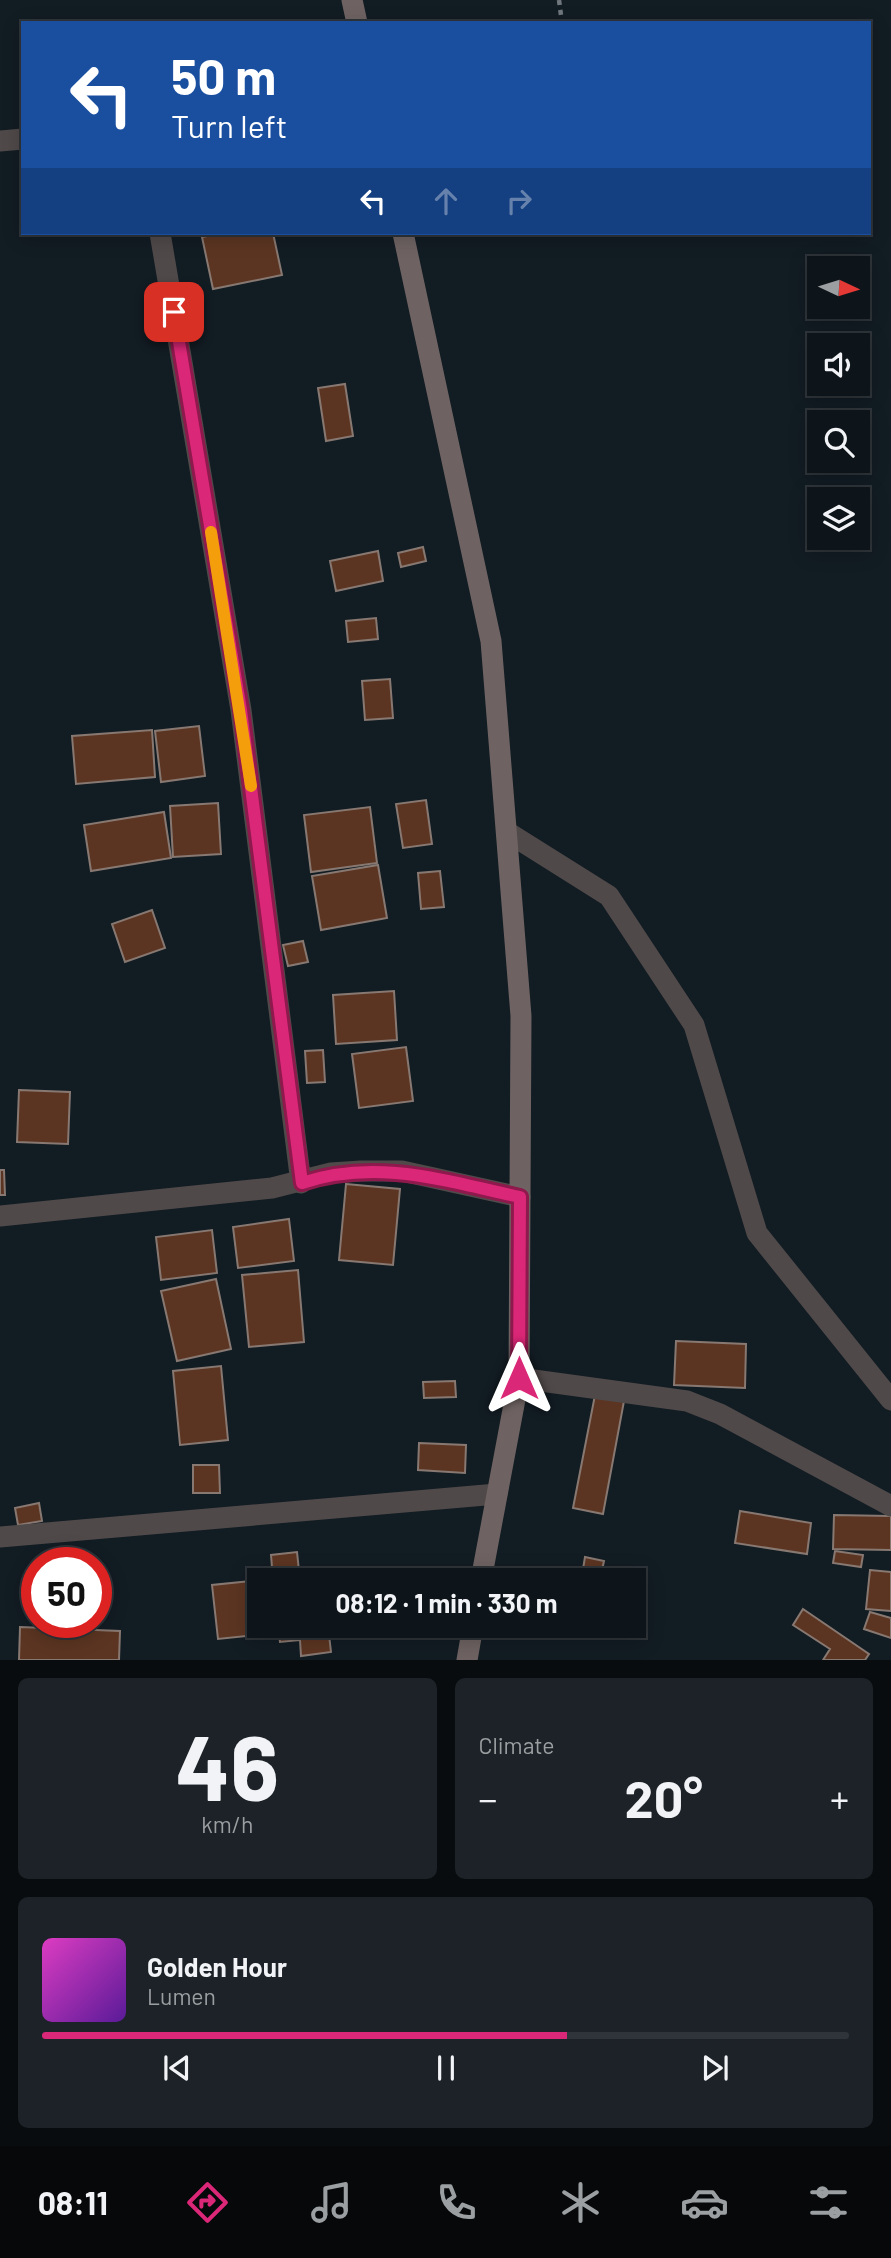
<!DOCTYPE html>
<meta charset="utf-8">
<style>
:root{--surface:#0e151a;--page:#1c2227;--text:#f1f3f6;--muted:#9b9fa2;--line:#2e3439;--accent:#db2777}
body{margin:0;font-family:Barlow,sans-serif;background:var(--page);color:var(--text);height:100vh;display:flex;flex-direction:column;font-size:26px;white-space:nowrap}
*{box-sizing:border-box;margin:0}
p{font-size:23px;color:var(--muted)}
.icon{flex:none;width:38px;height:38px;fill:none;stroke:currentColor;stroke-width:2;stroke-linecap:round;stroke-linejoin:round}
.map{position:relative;height:1660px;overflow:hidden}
.sheet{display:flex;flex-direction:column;gap:18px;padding:18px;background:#080c0e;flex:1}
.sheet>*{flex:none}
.top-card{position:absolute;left:21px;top:21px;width:850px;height:214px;border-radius:0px;box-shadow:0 4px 18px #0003,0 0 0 2px var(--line);background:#1a4fa0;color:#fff;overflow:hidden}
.needle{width:46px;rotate:94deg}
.fabs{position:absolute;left:807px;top:256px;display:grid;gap:14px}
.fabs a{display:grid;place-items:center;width:63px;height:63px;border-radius:0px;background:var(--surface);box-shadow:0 4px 18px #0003,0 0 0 2px var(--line);font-size:35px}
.speed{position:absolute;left:21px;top:1547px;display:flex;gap:14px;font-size:35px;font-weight:700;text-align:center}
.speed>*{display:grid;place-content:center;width:91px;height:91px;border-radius:50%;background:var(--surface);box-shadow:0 4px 18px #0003,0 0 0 2px var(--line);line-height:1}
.speed .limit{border:10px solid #d22;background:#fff;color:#111}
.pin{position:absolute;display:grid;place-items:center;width:60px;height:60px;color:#fff;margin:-30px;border-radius:14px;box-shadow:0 4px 10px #0006}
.me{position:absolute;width:77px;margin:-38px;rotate:0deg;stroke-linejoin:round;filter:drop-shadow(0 0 5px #0008)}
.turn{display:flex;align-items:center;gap:24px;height:147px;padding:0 35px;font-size:32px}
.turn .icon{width:91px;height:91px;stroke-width:2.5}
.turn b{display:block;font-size:49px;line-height:60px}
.lanes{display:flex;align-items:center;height:66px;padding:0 35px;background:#0003;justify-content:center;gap:35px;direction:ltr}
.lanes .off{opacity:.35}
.big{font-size:52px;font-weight:700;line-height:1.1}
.sheet .widget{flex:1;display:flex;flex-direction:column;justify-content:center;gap:10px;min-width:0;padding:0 24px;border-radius:10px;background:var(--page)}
.sheet .dial{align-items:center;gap:0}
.dial b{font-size:91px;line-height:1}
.song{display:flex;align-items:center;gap:21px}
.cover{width:84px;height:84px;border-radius:10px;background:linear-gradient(135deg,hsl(310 70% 55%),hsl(270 70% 35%))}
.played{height:7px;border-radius:4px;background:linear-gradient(90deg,var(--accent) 65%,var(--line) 65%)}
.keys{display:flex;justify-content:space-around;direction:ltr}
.heat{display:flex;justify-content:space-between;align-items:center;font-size:38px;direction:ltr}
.sheet .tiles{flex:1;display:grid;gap:18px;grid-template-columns:1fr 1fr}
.widget:last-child{grid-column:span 2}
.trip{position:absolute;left:247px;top:1568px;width:399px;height:70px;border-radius:0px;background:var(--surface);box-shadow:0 4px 18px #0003,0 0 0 2px var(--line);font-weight:700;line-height:70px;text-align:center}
.tabs{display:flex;height:112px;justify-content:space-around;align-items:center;background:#06080a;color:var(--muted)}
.tabs .icon{width:49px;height:49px}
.tabs .selected{color:var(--accent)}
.tabs b{font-size:32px;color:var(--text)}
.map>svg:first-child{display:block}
.building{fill:#5c3522;stroke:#877871;stroke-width:2}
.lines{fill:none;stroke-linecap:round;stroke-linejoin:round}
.path{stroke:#70787e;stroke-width:4.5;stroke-dasharray:5 5;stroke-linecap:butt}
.street{stroke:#504949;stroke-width:21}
.secondary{stroke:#6e6362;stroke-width:21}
.route-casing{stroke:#8e194d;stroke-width:18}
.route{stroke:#db2777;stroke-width:12}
.slow{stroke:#f59e0b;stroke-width:12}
</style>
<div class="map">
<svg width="891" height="1660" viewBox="0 0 891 1660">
<rect width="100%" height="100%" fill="#121c23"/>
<path class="building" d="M223 233H273L282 275 213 289 202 237Z
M345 384 353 436 326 441 318 388Z
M423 547 426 561 401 567 398 553Z
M378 551 383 581 336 591 330 561Z
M376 618 378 639 348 642 346 621Z
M390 679 393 718 365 720 362 681Z
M199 726 205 776 161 782 155 731Z
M152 730 155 777 76 784 72 736Z
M426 800 432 844 403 848 396 804Z
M218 803 221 854 173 857 170 806Z
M370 807 377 863 311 872 304 815Z
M164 812 171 858 91 871 84 825Z
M378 865 387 918 321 930 312 876Z
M440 871 444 907 421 909 418 873Z
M152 910 165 948 125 962 112 924Z
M303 941 308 962 288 966 283 945Z
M394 991 397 1040 336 1044 333 995Z
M406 1047 413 1101 359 1108 352 1054Z
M323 1050 325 1082 307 1083 305 1051Z
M19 1090 70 1092 68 1144 17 1142Z
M0 1170H4L5 1195H0Z
M346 1184 400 1189 393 1265 339 1260Z
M289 1219 294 1261 238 1268 233 1227Z
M212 1230 217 1273 161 1280 156 1237Z
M298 1270 304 1342 249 1347 242 1275Z
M216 1279 231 1349 177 1361 161 1291Z
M676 1341 746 1344 745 1388 674 1385Z
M221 1366 228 1440 180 1445 173 1371Z
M455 1381 456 1397 424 1398 423 1382Z
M595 1395 624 1401 603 1514 573 1508Z
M419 1443 466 1445 465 1473 418 1470Z
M193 1465H219L220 1493H193Z
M39 1503 42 1521 18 1525 15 1508Z
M740 1511 811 1523 807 1554 735 1543Z
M834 1515 891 1516V1550L833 1549Z
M835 1551 863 1555 861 1567 833 1563Z
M297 1552 300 1580H273L271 1555Z
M585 1557 604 1561 600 1579 582 1575Z
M870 1570 891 1572V1611L866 1609Z
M271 1579 259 1580V1626H275L276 1633 218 1639 212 1585Z
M803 1609 869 1654 865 1660H823L830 1649 793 1625Z
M870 1612 891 1618V1638L864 1629Z
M278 1626H328L331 1652 301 1656 300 1640 280 1642Z
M20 1627 120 1631 119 1660H19Z"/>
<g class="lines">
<path class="path" d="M559 0 562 23"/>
<path class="street" d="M0 141 23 139
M160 233 241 710 301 1183
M507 832 609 896 694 1025 757 1233 891 1400
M0 1216 272 1188 331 1173 361 1171H402L520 1197
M519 1378 687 1401 720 1414 891 1506
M0 1537 497 1494"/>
<path class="secondary" d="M352 0 357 23
M403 233 491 641 521 1016 519 1378 481 1580
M467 1660 473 1626"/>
</g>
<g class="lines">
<defs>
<path id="route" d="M174 312 241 710 302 1183C376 1158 446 1181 520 1197L519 1378"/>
</defs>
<use href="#route" class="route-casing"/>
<use href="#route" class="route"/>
<path class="slow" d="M211 532 251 786"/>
</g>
</svg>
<div class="fabs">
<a><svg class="needle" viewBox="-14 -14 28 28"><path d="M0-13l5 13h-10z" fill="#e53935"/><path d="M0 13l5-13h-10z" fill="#9b9fa2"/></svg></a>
<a><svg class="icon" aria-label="sound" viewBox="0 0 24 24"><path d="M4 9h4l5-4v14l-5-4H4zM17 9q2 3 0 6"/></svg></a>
<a><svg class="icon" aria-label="search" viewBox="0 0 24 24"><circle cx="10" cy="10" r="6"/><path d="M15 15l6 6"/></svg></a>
<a><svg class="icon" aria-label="layers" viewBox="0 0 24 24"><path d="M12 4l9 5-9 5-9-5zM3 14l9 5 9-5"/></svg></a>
</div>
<div class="speed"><div class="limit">50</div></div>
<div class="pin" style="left:174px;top:312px;background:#d93025"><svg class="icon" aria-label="arrive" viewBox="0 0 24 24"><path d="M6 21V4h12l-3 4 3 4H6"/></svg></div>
<svg class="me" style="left:519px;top:1378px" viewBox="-20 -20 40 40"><path d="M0-17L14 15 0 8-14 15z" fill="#db2777" stroke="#fff" stroke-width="4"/></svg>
<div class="trip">08:12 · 1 min · 330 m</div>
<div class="top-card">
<div class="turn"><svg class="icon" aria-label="left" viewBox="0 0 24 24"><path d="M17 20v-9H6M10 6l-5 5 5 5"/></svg><div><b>50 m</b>Turn left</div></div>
<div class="lanes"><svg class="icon" aria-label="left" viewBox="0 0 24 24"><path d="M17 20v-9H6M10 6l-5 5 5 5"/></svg><svg class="icon off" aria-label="ahead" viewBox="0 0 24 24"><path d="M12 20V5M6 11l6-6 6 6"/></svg><svg class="icon off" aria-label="right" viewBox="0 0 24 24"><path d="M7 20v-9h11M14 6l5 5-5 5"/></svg></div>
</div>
</div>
<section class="sheet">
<div class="tiles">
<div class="widget dial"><b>46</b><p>km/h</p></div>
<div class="widget"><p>Climate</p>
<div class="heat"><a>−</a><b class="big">20°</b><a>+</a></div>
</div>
<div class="widget">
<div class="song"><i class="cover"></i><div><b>Golden Hour</b><p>Lumen</p></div></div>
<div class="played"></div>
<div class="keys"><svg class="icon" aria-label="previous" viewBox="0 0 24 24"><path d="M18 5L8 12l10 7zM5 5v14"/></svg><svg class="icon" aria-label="pause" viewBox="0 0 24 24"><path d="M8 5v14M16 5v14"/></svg><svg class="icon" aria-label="next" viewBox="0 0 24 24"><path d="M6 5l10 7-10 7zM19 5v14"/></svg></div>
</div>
</div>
</section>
<nav class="tabs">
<b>08:11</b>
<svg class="icon selected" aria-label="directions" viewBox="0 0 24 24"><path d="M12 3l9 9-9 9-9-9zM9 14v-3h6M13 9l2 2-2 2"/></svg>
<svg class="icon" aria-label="music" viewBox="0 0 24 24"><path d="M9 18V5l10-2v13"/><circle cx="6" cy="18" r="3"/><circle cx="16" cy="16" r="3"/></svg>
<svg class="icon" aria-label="phone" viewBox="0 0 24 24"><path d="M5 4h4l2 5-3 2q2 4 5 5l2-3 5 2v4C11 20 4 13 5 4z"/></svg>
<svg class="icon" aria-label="climate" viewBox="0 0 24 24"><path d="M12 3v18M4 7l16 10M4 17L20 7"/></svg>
<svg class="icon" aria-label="car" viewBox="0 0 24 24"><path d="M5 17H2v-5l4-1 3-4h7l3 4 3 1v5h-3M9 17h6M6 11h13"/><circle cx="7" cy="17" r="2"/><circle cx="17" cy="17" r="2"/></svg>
<svg class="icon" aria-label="filters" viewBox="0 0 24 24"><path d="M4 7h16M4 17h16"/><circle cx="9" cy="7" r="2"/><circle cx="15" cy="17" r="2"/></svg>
</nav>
